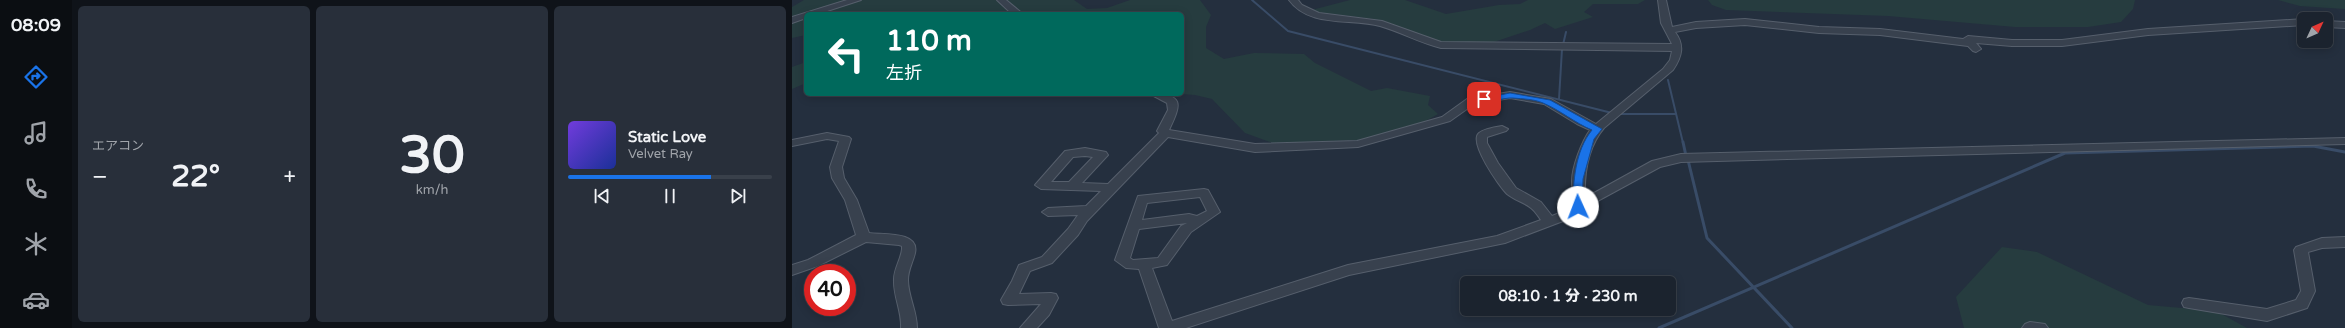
<!DOCTYPE html>
<html lang="ja">
<meta charset="utf-8">
<style>
:root{--surface:#1b232e;--page:#282f3a;--text:#f1f3f6;--muted:#a0a4aa;--line:#39404a;--accent:#1a73e8}
body{margin:0;font-family:"Varela Round","Noto Sans JP",sans-serif;background:var(--page);color:var(--text);height:100vh;display:flex;flex-direction:column;font-size:15px;white-space:nowrap}
*{box-sizing:border-box;margin:0}
p{font-size:13px;color:var(--muted)}
.icon{flex:none;width:22px;height:22px;fill:none;stroke:currentColor;stroke-width:2;stroke-linecap:round;stroke-linejoin:round}
.map{position:relative;flex:1;overflow:hidden}
.drawer{display:flex;flex-direction:column;gap:6px;padding:6px;background:#0f1319;width:720px}
.drawer>*{flex:none}
.hud{position:absolute;left:12px;top:12px;width:380px;height:84px;border-radius:6px;box-shadow:0 2px 10px #0003,0 0 0 1px var(--line);background:#00695c;color:#fff;overflow:hidden}
.needle{width:26px;rotate:46deg}
.buttons{position:absolute;left:1505px;top:12px;display:grid;gap:8px}
.buttons a{display:grid;place-items:center;width:36px;height:36px;border-radius:6px;background:var(--surface);box-shadow:0 2px 10px #0003,0 0 0 1px var(--line);font-size:20px}
.speed{position:absolute;left:12px;top:264px;display:flex;gap:8px;font-size:20px;font-weight:700;text-align:center}
.speed>*{display:grid;place-content:center;width:52px;height:52px;border-radius:50%;background:var(--surface);box-shadow:0 2px 10px #0003,0 0 0 1px var(--line);line-height:1}
.speed .limit{border:6px solid #d22;background:#fff;color:#111}
.pin{position:absolute;display:grid;place-items:center;width:34px;height:34px;color:#fff;margin:-17px;border-radius:8px;box-shadow:0 2px 6px #0006}
.me{position:absolute;width:44px;margin:-22px;rotate:358deg;stroke-linejoin:round;filter:drop-shadow(0 0 3px #0008)}
.turn{display:flex;align-items:center;gap:14px;height:84px;padding:0 16px;font-size:18px}
.turn .icon{width:52px;height:52px;stroke-width:2.5}
.turn b{display:block;font-size:28px;line-height:34px}
.big{font-size:30px;font-weight:800;line-height:1.1}
.drawer .card{flex:1;display:flex;flex-direction:column;justify-content:center;gap:6px;min-width:0;padding:0 14px;border-radius:6px;background:var(--page)}
.drawer .dial{align-items:center;gap:0}
.dial b{font-size:52px;line-height:1}
.song{display:flex;align-items:center;gap:12px}
.cover{width:48px;height:48px;border-radius:6px;background:linear-gradient(135deg,hsl(260 70% 55%),hsl(230 70% 35%))}
.played{height:4px;border-radius:2px;background:linear-gradient(90deg,var(--accent) 70%,var(--line) 70%)}
.keys{display:flex;justify-content:space-around;direction:ltr}
.heat{display:flex;justify-content:space-between;align-items:center;font-size:22px;direction:ltr}
.drawer .tiles{flex:1;display:grid;gap:6px;grid-template-columns:repeat(3,1fr)}
.trip{position:absolute;left:668px;top:276px;width:216px;height:40px;border-radius:6px;background:var(--surface);box-shadow:0 2px 10px #0003,0 0 0 1px var(--line);font-weight:800;line-height:40px;text-align:center}
main{display:flex;flex:1;min-height:0}
.dock{display:flex;flex-direction:column;width:72px;justify-content:space-around;align-items:center;background:#0b0e12;color:var(--muted)}
.dock .icon{width:28px;height:28px}
.dock .selected{color:var(--accent)}
.dock b{font-size:18px;color:var(--text)}
.map>svg:first-child{display:block}
.green{fill:#263c3f}
.lines{fill:none;stroke-linecap:round;stroke-linejoin:round}
.stream-far1{stroke:#394c67;stroke-width:2}
.stream{stroke:#394c67;stroke-width:3}
.minor-casing{stroke:#565f6c;stroke-width:2}
.minor{fill:#38414e;fill-rule:evenodd}
.route{fill:#1a73e8;stroke:#114b97}
</style>
<main>
<nav class="dock">
<b>08:09</b>
<svg class="icon selected" aria-label="directions" viewBox="0 0 24 24"><path d="M12 3l9 9-9 9-9-9zM9 14v-3h6M13 9l2 2-2 2"/></svg>
<svg class="icon" aria-label="music" viewBox="0 0 24 24"><path d="M9 18V5l10-2v13"/><circle cx="6" cy="18" r="3"/><circle cx="16" cy="16" r="3"/></svg>
<svg class="icon" aria-label="phone" viewBox="0 0 24 24"><path d="M5 4h4l2 5-3 2q2 4 5 5l2-3 5 2v4C11 20 4 13 5 4z"/></svg>
<svg class="icon" aria-label="climate" viewBox="0 0 24 24"><path d="M12 3v18M4 7l16 10M4 17L20 7"/></svg>
<svg class="icon" aria-label="car" viewBox="0 0 24 24"><path d="M5 17H2v-5l4-1 3-4h7l3 4 3 1v5h-3M9 17h6M6 11h13"/><circle cx="7" cy="17" r="2"/><circle cx="17" cy="17" r="2"/></svg>
</nav>
<section class="drawer">
<div class="tiles">
<div class="card"><p>エアコン</p>
<div class="heat"><a>−</a><b class="big">22°</b><a>+</a></div>
</div>
<div class="card dial"><b>30</b><p>km/h</p></div>
<div class="card">
<div class="song"><i class="cover"></i><div><b>Static Love</b><p>Velvet Ray</p></div></div>
<div class="played"></div>
<div class="keys"><svg class="icon" aria-label="previous" viewBox="0 0 24 24"><path d="M18 5L8 12l10 7zM5 5v14"/></svg><svg class="icon" aria-label="pause" viewBox="0 0 24 24"><path d="M8 5v14M16 5v14"/></svg><svg class="icon" aria-label="next" viewBox="0 0 24 24"><path d="M6 5l10 7-10 7zM19 5v14"/></svg></div>
</div>
</div>
</section>
<div class="map">
<svg width="1553" height="328" viewBox="0 0 1553 328">
<rect width="100%" height="100%" fill="#242f3e"/>
<path class="green" d="M12 0H282L295 9 315 8 338 0H408L419 15 414 27V48L432 59 462 53 512 54 523 63 579 91 595 88 638 96 636 105 646 114 630 123 569 140 481 143 453 133 420 99 403 95 390 94V14H14V35L0 38V7Z
M558 0H613L654 14 707 5 728 4 736 0H853L846 4H801L792 12 801 17 763 29 753 23 738 30 696 44 643 42 582 19 516 11Z
M916 0H1343L1341 9 1329 22 1296 27H1223L1096 16 934 10 920 5Z
M1486 0H1553V9L1508 6Z
M14 62V83L0 89V67Z
M1210 247 1245 252 1356 305 1424 311 1455 328H1172L1164 297Z"/>
<g class="lines">
<path class="stream-far1" d="M460 0 496 31 820 113
M876 80 891 143
M767 99 770 49 774 32
M825 114H884"/>
<path class="stream" d="M891 142 894 156
M896 160 915 238 1000 328
M867 328 1273 153 1521 146 1553 152"/>
<defs>
<path id="minor" d="M55 0H69L26 14H14V18L0 23V17Z
M205 0H214L231 14H220Z
M497 0H506L510 5 527 13 590 21 649 42 880 44 869 23 866 0H874L880 27 904 22 953 19 1027 27 1088 29 1171 39 1176 36 1220 40H1270L1356 29 1512 19V25L1356 35 1270 46H1220L1184 43 1189 49 1184 52 1181 51 1176 46 1088 35 1027 33 953 25 904 28 883 32C893 45 890 57 881 70L812 128C796 147 792 174 793 198L860 161 889 154 1553 138V144L889 162 868 167 789 210 787 215 713 243 557 275 394 328H367L347 269 334 268 323 260 346 196 412 189 416 190 428 212 399 232 375 265 360 268 380 321 556 265 705 236 749 220C746 216 743 211 739 208 732 202 722 200 715 194 707 186 676 142 687 133 692 129 704 127 710 126L716 129 714 131 695 137V143L706 163 724 188 749 202 760 216 777 209C782 200 780 191 780 181 780 167 790 141 798 130L785 124 752 104 718 98 682 104 658 121 566 147 463 152 376 137 295 221 286 235 260 263 238 271 227 294 259 293 264 294 266 298 257 315 245 328H228L249 304 216 305 211 304 209 300 220 281 227 265 250 257 276 229 286 215 256 216 250 212 256 208 294 206 309 191 249 189 243 185 273 151 293 148 314 152 316 155 290 183 316 184 367 133 365 131 376 110 375 103 358 94C392 94 390 103 377 130L463 144 565 141 650 117 675 99 718 92 759 99 804 124 871 69 878 60 880 51 649 48C628 43 609 32 588 26 558 18 517 28 497 0ZM293 156 301 157 277 182H259L281 157ZM408 197 415 211 405 216 397 214 350 220 355 203ZM395 223 389 226 366 258 341 260 338 258 347 229Z
M1534 21 1553 22V28L1534 27Z
M35 133 57 137 59 139 50 167 52 178 65 200 77 233C91 235 128 231 123 253 121 262 116 270 116 280 116 296 125 311 125 328H109C110 311 101 296 102 279 102 269 109 259 110 249V246L107 245 74 242 26 266 0 275V265L16 260 64 235 53 200 40 178 38 167 47 141 35 139 0 146V140Z
M1553 237V247L1530 248 1516 252 1523 291 1515 308 1475 321 1397 308 1392 307 1390 303 1392 299 1397 298 1475 309 1504 300 1509 291 1502 250 1504 247 1530 238Z
M1238 322 1253 324 1256 328H1230L1233 324Z"/>
</defs>
<use href="#minor" class="minor-casing"/>
<use href="#minor" class="minor"/>
</g>
<path class="route" d="M718 93 758 100 810 129 802 139 791 179 790 210H783L781 207C781 182 783 151 800 130 783 123 768 110 751 103 742 99 731 99 721 98 712 97 695 105 688 99Z"/>
</svg>
<div class="buttons">
<a><svg class="needle" viewBox="-14 -14 28 28"><path d="M0-13l5 13h-10z" fill="#e53935"/><path d="M0 13l5-13h-10z" fill="#a0a4aa"/></svg></a>
</div>
<div class="speed"><div class="limit">40</div></div>
<div class="pin" style="left:692px;top:99px;background:#d93025"><svg class="icon" aria-label="arrive" viewBox="0 0 24 24"><path d="M6 21V4h12l-3 4 3 4H6"/></svg></div>
<svg class="me" style="left:786px;top:207px" viewBox="-20 -20 40 40"><circle r="19" fill="#fff"/><path d="M0-13L10 11 0 6-10 11z" fill="#1a73e8"/></svg>
<div class="trip">08:10 · 1 分 · 230 m</div>
<div class="hud">
<div class="turn"><svg class="icon" aria-label="left" viewBox="0 0 24 24"><path d="M17 20v-9H6M10 6l-5 5 5 5"/></svg><div><b>110 m</b>左折</div></div>
</div>
</div>
</main>
